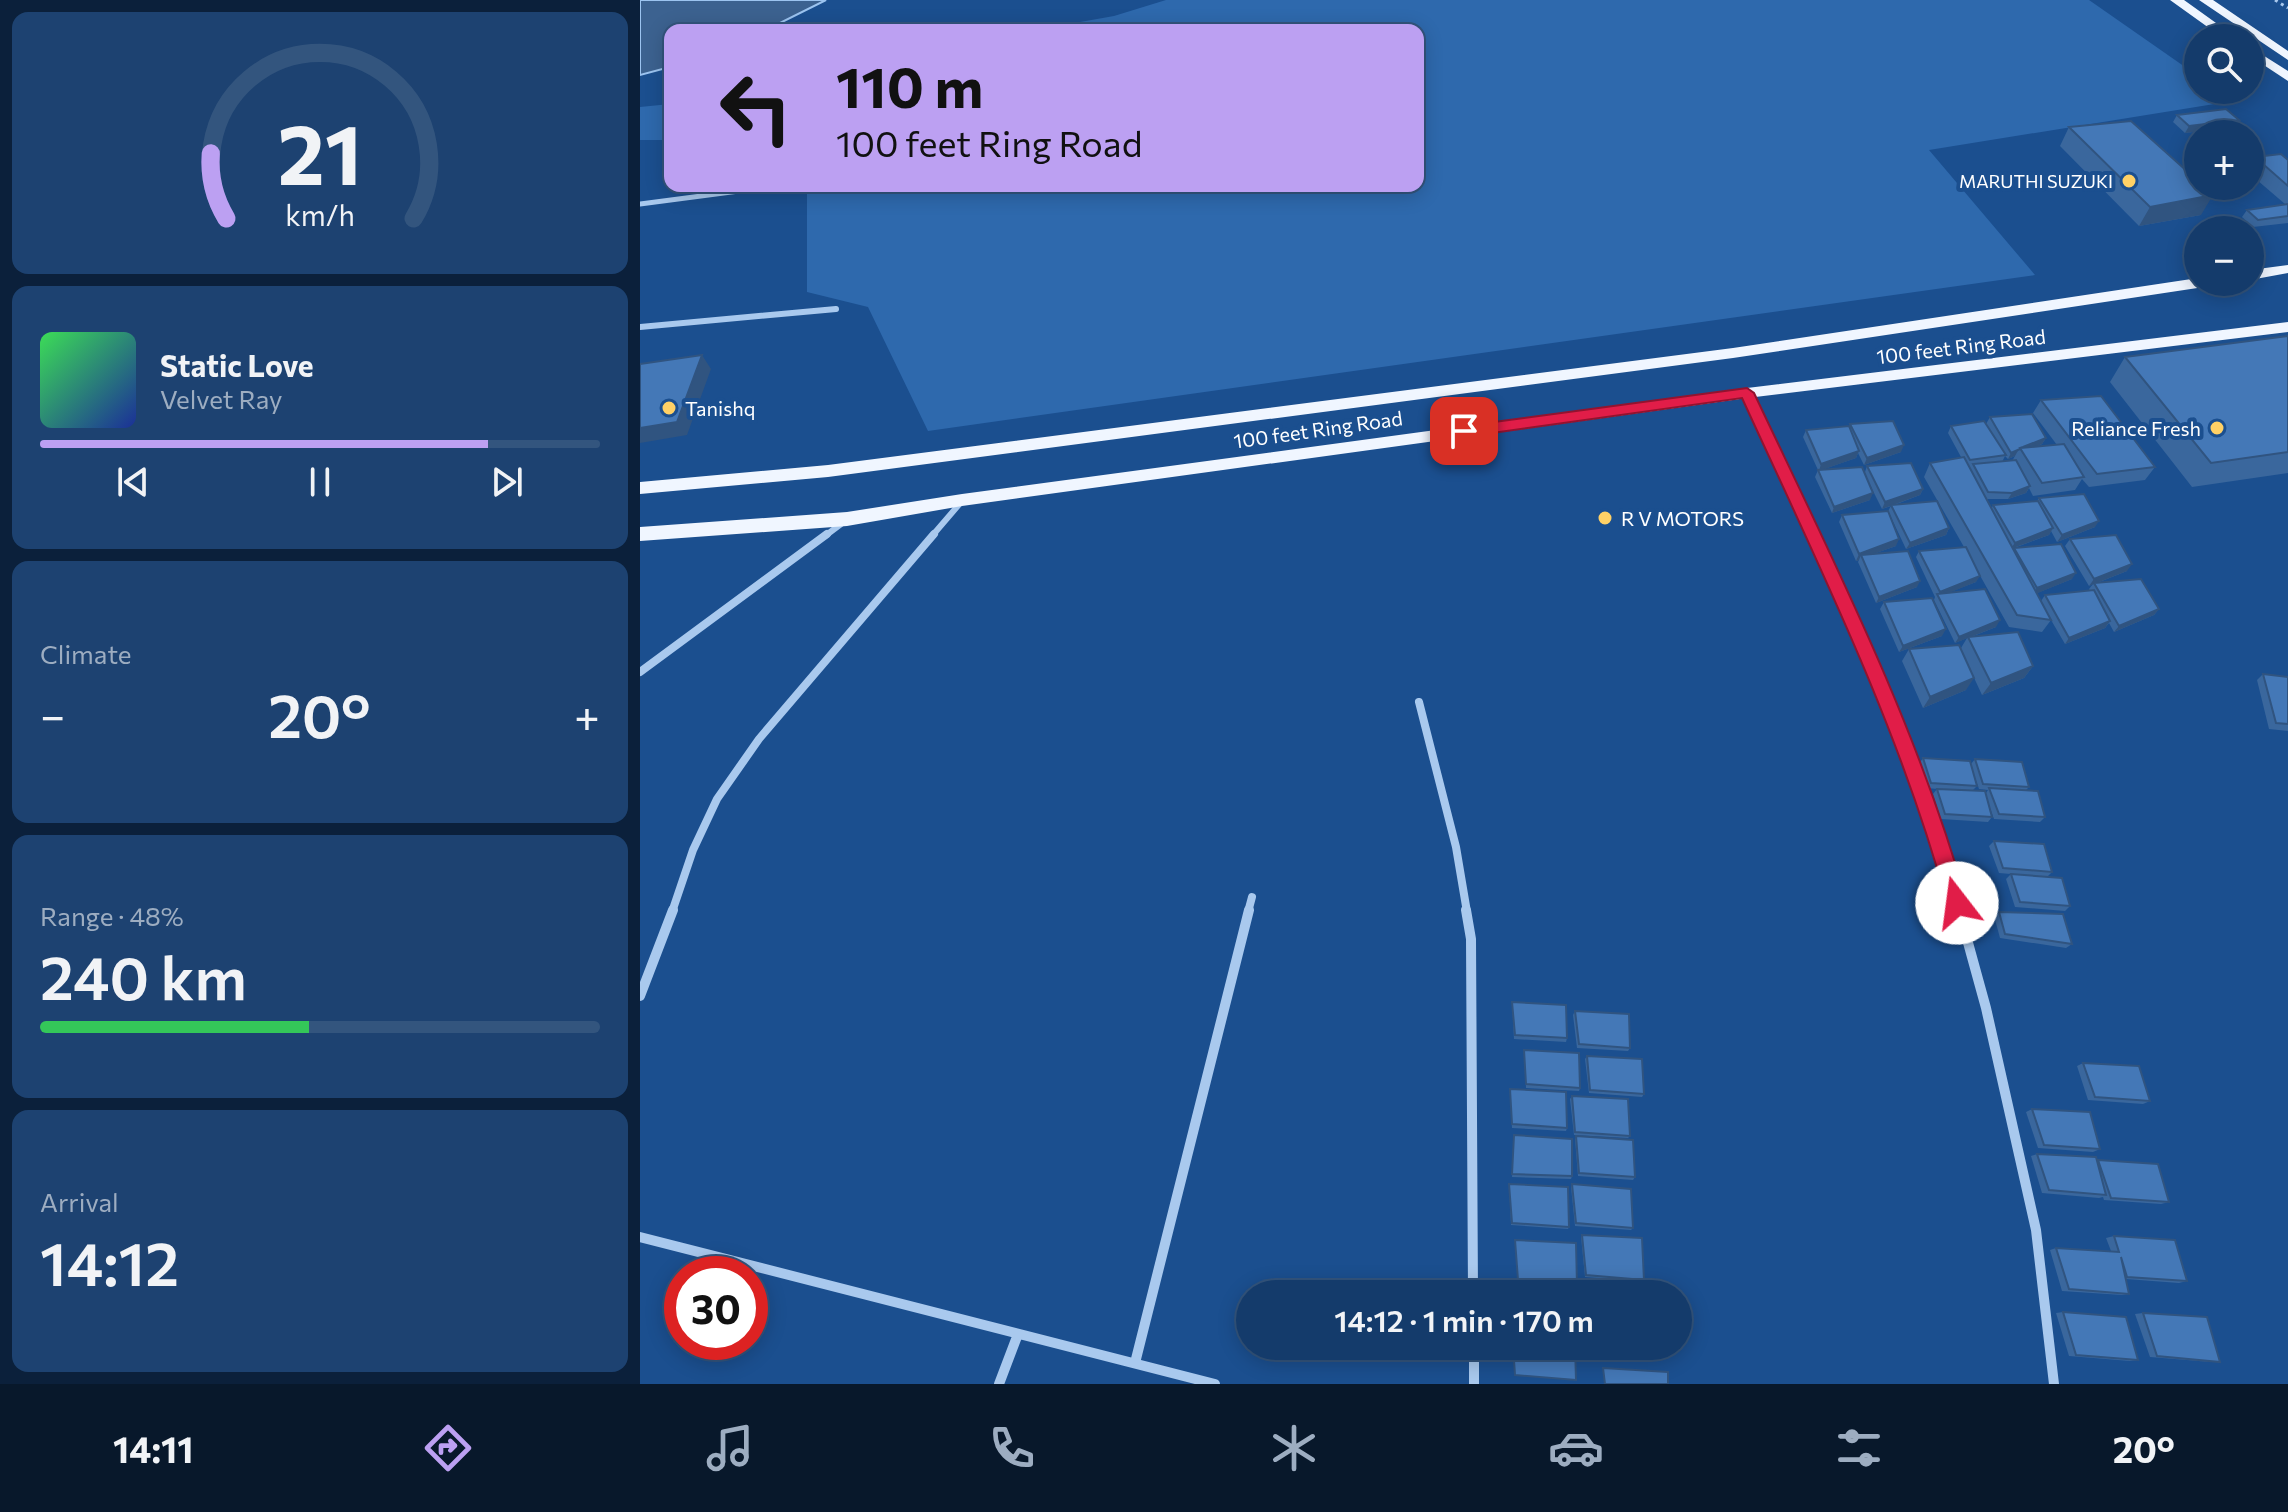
<!DOCTYPE html>
<meta charset="utf-8">
<style>
:root{--surface:#143b6b;--page:#1d4271;--text:#f1f3f6;--muted:#9dadc1;--line:#33557e;--accent:#bca0f2}
body{margin:0;font-family:Commissioner,sans-serif;background:var(--page);color:var(--text);height:100vh;display:flex;flex-direction:column;font-size:30px;white-space:nowrap}
*{box-sizing:border-box;margin:0}
p{font-size:26px;color:var(--muted)}
.icon{flex:none;width:44px;height:44px;fill:none;stroke:currentColor;stroke-width:2;stroke-linecap:round;stroke-linejoin:round}
.map{position:relative;flex:1;overflow:hidden}
.details{display:flex;flex-direction:column;gap:12px;padding:12px;background:#0b203b;width:640px}
.details>*{flex:none}
.guide{position:absolute;left:24px;top:24px;width:760px;height:168px;border-radius:16px;box-shadow:0 4px 20px #0003,0 0 0 2px var(--line);background:#bca0f2;color:#111;overflow:hidden}
.fabs{position:absolute;left:1544px;top:24px;display:grid;gap:16px}
.fabs a{display:grid;place-items:center;width:80px;height:80px;border-radius:50%;background:var(--surface);box-shadow:0 4px 20px #0003,0 0 0 2px var(--line);font-size:40px}
.speed{position:absolute;left:24px;top:1256px;display:flex;gap:16px;font-size:40px;font-weight:700;text-align:center}
.speed>*{display:grid;place-content:center;width:104px;height:104px;border-radius:50%;background:var(--surface);box-shadow:0 4px 20px #0003,0 0 0 2px var(--line);line-height:1}
.speed .limit{border:12px solid #d22;background:#fff;color:#111}
.pin{position:absolute;display:grid;place-items:center;width:68px;height:68px;color:#fff;margin:-34px;border-radius:16px;box-shadow:0 4px 12px #0006}
.me{position:absolute;width:88px;margin:-44px;rotate:345deg;stroke-linejoin:round;filter:drop-shadow(0 0 6px #0008)}
.turn{display:flex;align-items:center;gap:28px;height:168px;padding:0 40px;font-size:36px}
.turn .icon{width:104px;height:104px;stroke-width:2.5}
.turn b{display:block;font-size:56px;line-height:68px}
.big{font-size:60px;font-weight:600;line-height:1.1}
.details .widget{flex:1;display:flex;flex-direction:column;justify-content:center;gap:12px;min-width:0;padding:0 28px;border-radius:16px;background:var(--page)}
.details .dial{align-items:center;gap:0}
.dial svg{height:208px;overflow:visible;fill:none;stroke:var(--line);stroke-width:7;stroke-linecap:round;text-anchor:middle}
.dial text{fill:var(--text);stroke:none}
.song{display:flex;align-items:center;gap:24px}
.cover{width:96px;height:96px;border-radius:12px;background:linear-gradient(135deg,hsl(130 70% 55%),hsl(230 70% 35%))}
.played{height:8px;border-radius:4px;background:linear-gradient(90deg,var(--accent) 80%,var(--line) 80%)}
.keys{display:flex;justify-content:space-around;direction:ltr}
.heat{display:flex;justify-content:space-between;align-items:center;font-size:44px;direction:ltr}
.charge{height:12px;border-radius:6px;background:linear-gradient(90deg,#34c759 48%,var(--line) 0)}
.trip{position:absolute;left:596px;top:1280px;width:456px;height:80px;border-radius:40px;background:var(--surface);box-shadow:0 4px 20px #0003,0 0 0 2px var(--line);font-weight:600;line-height:80px;text-align:center}
.tab-bar{display:flex;height:128px;justify-content:space-around;align-items:center;background:#08182b;color:var(--muted)}
.tab-bar .icon{width:56px;height:56px}
.tab-bar .current{color:var(--accent)}
.tab-bar b{font-size:36px;color:var(--text)}
main{display:flex;flex:1;min-height:0}
.map>svg:first-child{display:block}
.green{fill:#2e69ad}
.water{fill:#3c6290;stroke:#9cc4f0;stroke-width:2}
.lines{fill:none;stroke-linecap:round;stroke-linejoin:round}
.path{stroke:#a9c9ee;stroke-width:3;stroke-dasharray:3 4;stroke-linecap:butt}
.street-far3{stroke:#a9c9ee;stroke-width:5}
.street-far2{stroke:#a9c9ee;stroke-width:6}
.street-far1{stroke:#a9c9ee;stroke-width:8}
.street{stroke:#a9c9ee;stroke-width:10}
.primary{fill:#f0f6ff;fill-rule:evenodd}
.wall{fill:#3a679d;fill-rule:evenodd}
.shaded-wall{fill:#305480}
.building{fill:#4478b7;stroke:#305480;stroke-width:2}
.route{fill:#e11d48;stroke:#92132f;stroke-width:2}
.poi-dot{fill:#ffd166;stroke:#1b4f8f;stroke-width:3}
.labels{text-anchor:middle;dominant-baseline:central;stroke-width:8;stroke-linejoin:round;paint-order:stroke}
.far-poi-label{font-size:18px;fill:#fff;stroke:#1b4f8f;text-anchor:end}
.street-label{font-size:20px;fill:#fff;stroke:#1b4f8f}
.poi-label{font-size:20px;fill:#fff;stroke:#1b4f8f;text-anchor:start}
</style>
<main>
<section class="details">
<div class="widget dial"><svg viewBox="0 0 100 80">
<path d="M14 69A42 42 0 1 1 86 69"/>
<path d="M14 69A42 42 0 0 1 8 44" stroke="#bca0f2"/>
<text x="50" y="56" font-size="32" font-weight="700">21</text>
<text x="50" y="72" font-size="11">km/h</text>
</svg></div>
<div class="widget">
<div class="song"><i class="cover"></i><div><b>Static Love</b><p>Velvet Ray</p></div></div>
<div class="played"></div>
<div class="keys"><svg class="icon" aria-label="previous" viewBox="0 0 24 24"><path d="M18 5L8 12l10 7zM5 5v14"/></svg><svg class="icon" aria-label="pause" viewBox="0 0 24 24"><path d="M8 5v14M16 5v14"/></svg><svg class="icon" aria-label="next" viewBox="0 0 24 24"><path d="M6 5l10 7-10 7zM19 5v14"/></svg></div>
</div>
<div class="widget"><p>Climate</p>
<div class="heat"><a>−</a><b class="big">20°</b><a>+</a></div>
</div>
<div class="widget"><p>Range · 48%</p><b class="big">240 km</b><div class="charge"></div></div>
<div class="widget"><p>Arrival</p><b class="big">14:12</b></div>
</section>
<div class="map">
<svg width="1648" height="1384" viewBox="0 0 1648 1384">
<rect width="100%" height="100%" fill="#1b4f8f"/>
<path class="green" d="M526 0H1449L1558 76V90H1577L1593 101 1289 150 1395 275 288 431 228 307 167 292V186H778V30H395L474 16Z
M30 104V140H0V107Z"/>
<path class="water" d="M0 0H186L126 30H30V67L0 75Z"/>
<g class="lines">
<path class="path" d="M1635 0 1648 8"/>
<path class="street-far3" d="M0 204 137 186"/>
<path class="street-far2" d="M0 327 196 309
M1107 393 1173 536
M185 536 205 521
M292 536 322 501"/>
<path class="street-far1" d="M1172 534C1229 657 1284 781 1320 912
M0 672 187 534
M779 702 816 847 827 912
M32 912 53 850 77 799 119 739 294 534
M608 912 612 897"/>
<path class="street" d="M826 910 831 939 833 1294
M1319 910 1346 1008 1396 1230 1414 1384
M0 996 33 910
M0 1237 575 1384
M834 1346V1384
M495 1363 609 910
M359 1384 378 1334"/>
<path class="primary" d="M1530 0H1544L1597 38H1583Z
M1559 0H1573L1648 51V60Z
M1610 47 1648 71V81L1610 56Z
M1648 265V273L1610 280V270Z
M1558 278V282H1571L1564 287 1093 358 188 477 0 494V482L188 465 1093 348Z
M1648 322V332L1107 398 322 506 207 526 0 541V527L207 512 322 494 1107 388Z"/>
</g>
<path class="wall" d="M1537 115 1595 127 1545 133 1533 122Z
M1429 127 1561 215 1499 226 1420 146Z
M1615 157 1648 160V223L1613 227 1602 217 1607 210 1645 204 1610 174V166Z
M1648 336V473L1552 487 1470 382 1485 357Z
M1401 400 1515 467 1505 480 1449 487 1442 479 1435 490 1393 496 1389 488 1386 493 1368 499H1347L1352 508 1353 505 1397 501 1399 498 1455 527 1417 542 1411 531 1409 535 1374 548 1432 579 1397 593 1401 601 1405 595 1450 591 1449 589 1453 584 1449 586 1425 546 1430 539 1487 571 1457 583 1519 609 1514 615 1474 632 1469 623 1465 628 1425 644 1411 620 1402 632 1369 627 1338 572 1336 582 1310 592 1356 627 1331 637 1393 666 1384 678 1342 695 1329 667 1326 690 1283 708 1262 661 1269 649 1321 648 1327 638 1315 643 1294 600 1295 597 1276 557 1279 551 1324 547 1284 477 1290 463 1321 457 1308 433 1311 426 1346 424 1350 417 1406 438 1402 444 1398 446 1417 445 1393 413ZM1365 456 1368 459 1375 456 1372 461 1362 462Z
M1210 424 1261 452 1224 465 1218 453 1216 458 1181 470 1225 472 1227 466 1283 489 1280 495 1254 505 1309 528 1306 535 1266 549 1248 511 1251 506 1242 509 1229 483 1230 500 1192 513 1175 477 1178 470 1163 437 1166 430 1209 428Z
M1202 515 1256 546 1233 554 1277 587 1236 603 1218 562 1219 560 1216 561 1199 522Z
M1244 602 1302 636 1259 652 1240 609Z
M1623 674 1648 677V731L1629 729 1617 680Z
M1283 758 1331 764 1335 759 1389 787 1386 790 1405 817 1400 822 1354 819 1350 808 1352 817 1348 822 1301 819 1293 794 1297 789 1287 788 1279 764ZM1334 775 1339 789 1348 790 1346 793 1333 790 1337 786Z
M1354 841 1412 872 1407 877 1359 873 1349 846Z
M1371 874 1430 906 1425 911 1375 907 1366 879Z
M1359 912 1432 944 1426 948 1360 938 1354 916Z
M872 1002 927 1038 926 1042 874 1039Z
M935 1011 990 1048 988 1051 937 1048 933 1015Z
M884 1050 940 1088 939 1091 886 1088Z
M947 1056 1004 1094 1002 1097 949 1093 945 1059Z
M1443 1063 1510 1101 1503 1104 1448 1100 1437 1066Z
M870 1089 927 1128 926 1131 872 1128Z
M932 1096 990 1136 988 1138 934 1135 930 1099Z
M1392 1109 1460 1149 1453 1152 1398 1148 1386 1112Z
M874 1135 932 1176 931 1179 872 1177Z
M936 1136 995 1177 993 1180 938 1176 935 1139Z
M1397 1154 1458 1160 1529 1202 1521 1204 1464 1200 1463 1197 1459 1198 1402 1193 1391 1156Z
M869 1184 929 1227 928 1229 871 1225Z
M932 1184 993 1228 991 1230 935 1226 931 1187Z
M942 1235 1004 1280 1002 1281 945 1277 941 1237Z
M1474 1236 1547 1281 1539 1283 1486 1279 1489 1294 1482 1295 1422 1291 1410 1250 1416 1248 1471 1251 1466 1238Z
M875 1240 937 1285 936 1286 878 1282Z
M1423 1312 1498 1360 1490 1361 1429 1356 1416 1313Z
M1503 1313 1580 1362H1571L1510 1357 1495 1314Z"/>
<path class="shaded-wall" d="M1599 120 1595 127 1545 133 1549 126Z
M1573 195 1561 215 1499 226 1510 207Z
M62 355 71 369 47 435 0 443V428Z
M1406 438 1402 444 1383 453 1380 449Z
M1264 445 1261 452 1224 465 1227 458Z
M1379 449 1375 456 1368 459 1371 453Z
M1219 451 1216 458 1179 471 1181 464Z
M1390 486 1386 493 1368 499 1372 493Z
M1283 489 1280 495 1242 509 1245 502Z
M1233 493 1230 500 1192 513 1194 507Z
M1459 521 1455 527 1417 542 1422 535Z
M1309 528 1306 535 1266 549 1270 543Z
M1413 528 1409 535 1370 549 1375 543Z
M1259 539 1256 546 1222 558 1221 555 1219 560 1216 561 1219 554Z
M1492 564 1487 571 1449 586 1454 579Z
M1436 573 1432 579 1393 595 1397 588Z
M1340 576 1336 582 1299 597 1298 595 1300 592Z
M1280 581 1277 587 1236 603 1239 597Z
M1519 609 1514 615 1474 632 1479 626Z
M1360 620 1356 627 1315 643 1319 637Z
M1470 621 1465 628 1425 644 1429 638Z
M1306 629 1302 636 1259 652 1263 646Z
M1393 666 1384 678 1342 695 1351 683Z
M1334 678 1326 690 1283 708 1290 697Z"/>
<path class="building" d="M1586 109 1599 120 1549 126 1537 115Z
M1491 121 1558 181V186H1563L1573 195 1510 207 1429 127Z
M1641 154 1648 160V186L1615 157Z
M1648 204V216L1618 220 1607 210Z
M1648 336V452L1571 463 1485 357Z
M62 355 37 422 0 428V364Z
M1461 396 1515 467 1457 474 1401 400Z
M1392 414 1406 438 1383 447 1380 448V449L1371 453 1350 417Z
M1253 421 1264 445 1227 458 1210 424Z
M1344 421 1366 455 1330 460 1311 426Z
M1209 426 1219 451 1181 464 1166 430Z
M1424 444 1444 477 1402 483 1380 448Z
M1324 457 1411 620 1377 615 1290 463Z
M1376 460 1390 486 1372 493 1348 492 1333 464Z
M1271 463 1283 489 1245 502 1227 466Z
M1222 467 1233 493 1194 507 1178 470Z
M1444 494 1459 521 1422 535 1399 498Z
M1297 501 1309 528 1270 543 1251 505Z
M1398 501 1413 528 1375 543 1353 505Z
M1248 511 1259 539 1219 554 1202 515Z
M1476 535 1492 564 1454 579 1430 539Z
M1421 544 1436 573 1397 588 1374 548Z
M1326 547 1340 576 1300 592 1279 551Z
M1268 551 1280 581 1239 597 1221 555Z
M1501 579 1519 609 1479 626 1454 583Z
M1345 589 1360 620 1319 637 1297 594Z
M1454 590 1470 621 1429 638 1405 595Z
M1292 598 1306 629 1263 646 1244 602Z
M1378 632 1393 666 1351 683 1328 637Z
M1319 645 1334 678 1290 697 1269 649Z
M1623 674 1648 677V724L1636 723Z
M1283 758 1330 761 1337 786 1291 783Z
M1335 759 1382 762 1389 787 1343 784Z
M1349 788 1398 791 1405 817 1359 814Z
M1297 789 1345 791 1352 817 1305 814Z
M1354 841 1404 844 1412 872 1363 868Z
M1371 874 1422 878 1430 906 1380 902Z
M1359 912 1423 914 1432 944 1365 934Z
M872 1002 926 1005 927 1038 875 1035Z
M935 1011 989 1014 990 1048 939 1044Z
M884 1050 939 1053 940 1088 886 1084Z
M947 1056 1002 1059 1004 1094 950 1090Z
M1443 1063 1499 1066 1510 1101 1455 1097Z
M870 1089 926 1092 927 1128 872 1124Z
M932 1096 988 1099 990 1136 935 1132Z
M1392 1109 1450 1112 1460 1149 1404 1145Z
M874 1135 932 1139V1176L872 1174Z
M936 1136 993 1140 995 1177 939 1173Z
M1397 1154 1456 1157 1466 1195 1409 1190Z
M1458 1160 1518 1164 1529 1202 1471 1198Z
M869 1184 928 1187 929 1227 872 1223Z
M932 1184 991 1189 993 1228 936 1223Z
M942 1235 1002 1238 1004 1280 946 1275Z
M1474 1236 1535 1240 1547 1281 1487 1277 1481 1257 1489 1294 1429 1289 1416 1248 1479 1252Z
M875 1240 936 1243 937 1285 878 1280Z
M949 1288 1012 1291V1294H950Z
M1423 1312 1486 1317 1498 1360 1436 1355Z
M1503 1313 1567 1317 1580 1362 1517 1356Z
M873 1346H935L936 1380 875 1375Z
M963 1368 1028 1372V1384H965Z"/>
<path class="route" d="M1107 388 1114 393C1193 560 1277 725 1327 903L1324 910 1317 913 1310 910 1307 903C1259 727 1178 564 1102 398L824 437 817 431 824 426Z"/>
<g class="poi-dot">
<circle cx="1489" cy="181" r="8"/>
<circle cx="29" cy="408" r="8"/>
<circle cx="1577" cy="428" r="8"/>
<circle cx="965" cy="518" r="8"/>
</g>
<g class="labels">
<g class="far-poi-label">
<text x="1473" y="181">MARUTHI SUZUKI</text>
</g>
<g class="street-label">
<text transform="translate(1321 346) rotate(-7)">100 feet Ring Road</text>
<text transform="translate(678 429) rotate(-8)">100 feet Ring Road</text>
</g>
<g class="poi-label">
<text x="45" y="408">Tanishq</text>
<text x="1561" y="428" text-anchor="end">Reliance Fresh</text>
<text x="981" y="518">R V MOTORS</text>
</g>
</g>
</svg>
<div class="fabs">
<a><svg class="icon" aria-label="search" viewBox="0 0 24 24"><circle cx="10" cy="10" r="6"/><path d="M15 15l6 6"/></svg></a>
<a>+</a>
<a>−</a>
</div>
<div class="speed"><div class="limit">30</div></div>
<div class="pin" style="left:824px;top:431px;background:#d93025"><svg class="icon" aria-label="arrive" viewBox="0 0 24 24"><path d="M6 21V4h12l-3 4 3 4H6"/></svg></div>
<svg class="me" style="left:1317px;top:903px" viewBox="-20 -20 40 40"><circle r="19" fill="#fff"/><path d="M0-13L10 11 0 6-10 11z" fill="#e11d48"/></svg>
<div class="trip">14:12 · 1 min · 170 m</div>
<div class="guide">
<div class="turn"><svg class="icon" aria-label="left" viewBox="0 0 24 24"><path d="M17 20v-9H6M10 6l-5 5 5 5"/></svg><div><b>110 m</b>100 feet Ring Road</div></div>
</div>
</div>
</main>
<nav class="tab-bar">
<b>14:11</b>
<svg class="icon current" aria-label="directions" viewBox="0 0 24 24"><path d="M12 3l9 9-9 9-9-9zM9 14v-3h6M13 9l2 2-2 2"/></svg>
<svg class="icon" aria-label="music" viewBox="0 0 24 24"><path d="M9 18V5l10-2v13"/><circle cx="6" cy="18" r="3"/><circle cx="16" cy="16" r="3"/></svg>
<svg class="icon" aria-label="phone" viewBox="0 0 24 24"><path d="M5 4h4l2 5-3 2q2 4 5 5l2-3 5 2v4C11 20 4 13 5 4z"/></svg>
<svg class="icon" aria-label="climate" viewBox="0 0 24 24"><path d="M12 3v18M4 7l16 10M4 17L20 7"/></svg>
<svg class="icon" aria-label="car" viewBox="0 0 24 24"><path d="M5 17H2v-5l4-1 3-4h7l3 4 3 1v5h-3M9 17h6M6 11h13"/><circle cx="7" cy="17" r="2"/><circle cx="17" cy="17" r="2"/></svg>
<svg class="icon" aria-label="filters" viewBox="0 0 24 24"><path d="M4 7h16M4 17h16"/><circle cx="9" cy="7" r="2"/><circle cx="15" cy="17" r="2"/></svg>
<b>20°</b>
</nav>
